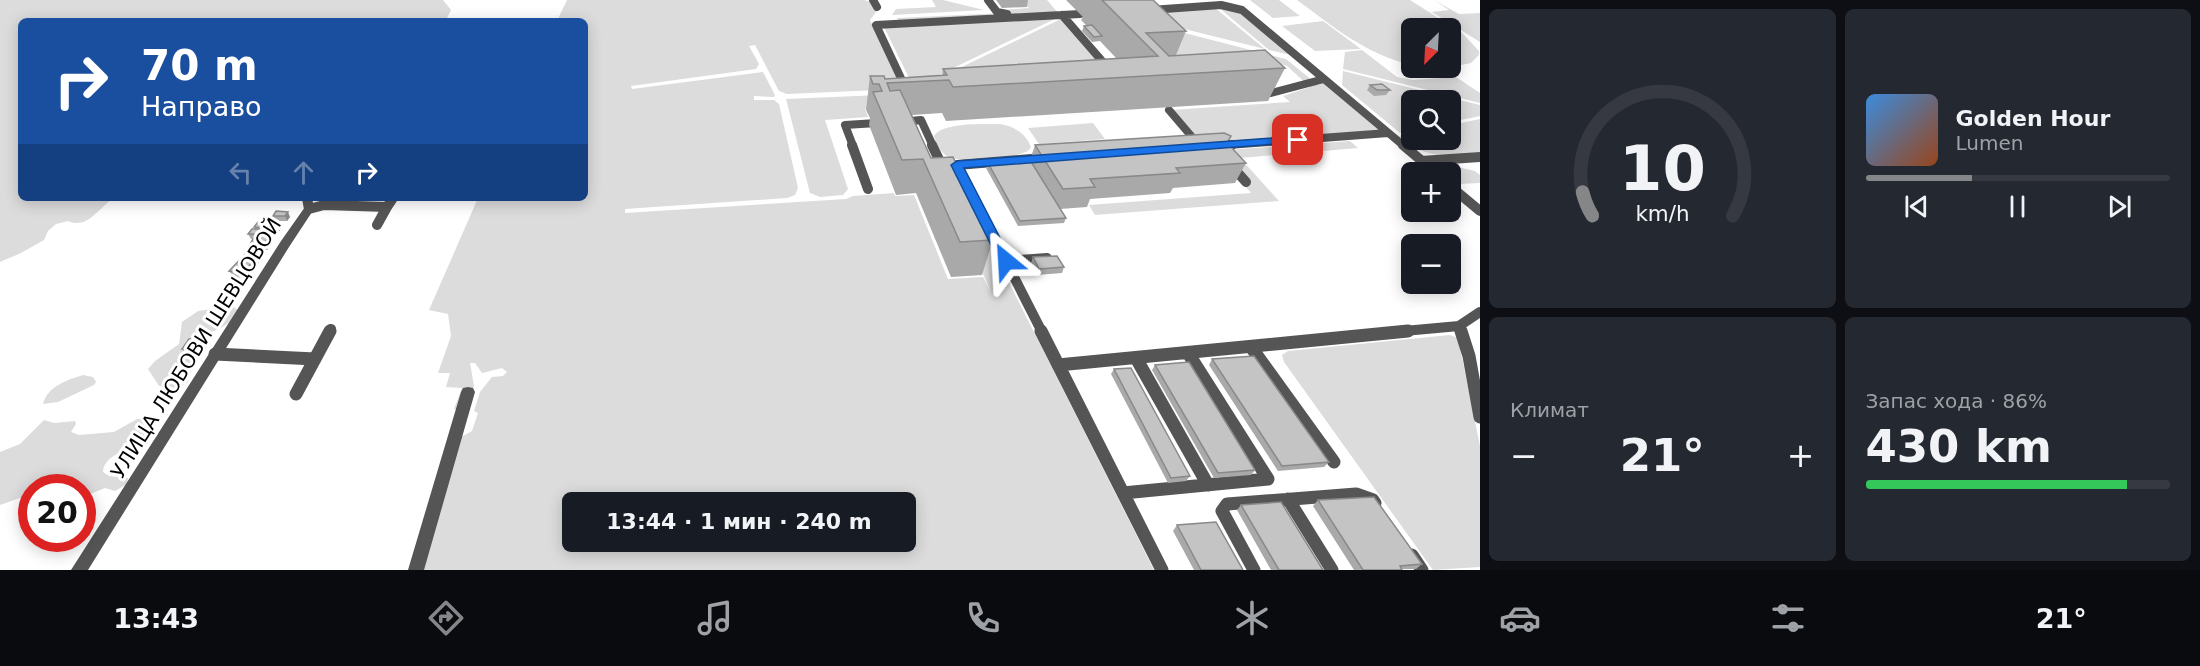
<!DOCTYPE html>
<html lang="ru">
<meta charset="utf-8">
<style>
:root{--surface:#171b24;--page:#242831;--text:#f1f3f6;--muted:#9ea1a6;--line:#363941;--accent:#858687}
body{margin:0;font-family:"DejaVu Sans",sans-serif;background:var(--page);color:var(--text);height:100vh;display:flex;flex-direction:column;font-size:22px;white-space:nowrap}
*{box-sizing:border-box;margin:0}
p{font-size:20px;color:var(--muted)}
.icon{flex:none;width:33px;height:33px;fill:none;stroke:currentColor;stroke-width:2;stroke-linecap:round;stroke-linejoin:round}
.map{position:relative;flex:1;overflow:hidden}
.side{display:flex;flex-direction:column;gap:9px;padding:9px;background:#0d0f14;width:720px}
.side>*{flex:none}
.guide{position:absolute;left:18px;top:18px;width:570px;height:183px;border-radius:9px;box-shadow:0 3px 15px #0003;background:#1a4fa0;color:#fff;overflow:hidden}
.needle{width:39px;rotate:204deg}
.buttons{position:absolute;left:1401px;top:18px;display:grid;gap:12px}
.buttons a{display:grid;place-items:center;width:60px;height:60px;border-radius:9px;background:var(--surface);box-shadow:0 3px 15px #0003;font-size:30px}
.speed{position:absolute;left:18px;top:474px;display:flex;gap:12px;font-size:30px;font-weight:700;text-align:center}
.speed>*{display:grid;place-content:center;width:78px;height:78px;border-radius:50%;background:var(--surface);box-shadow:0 3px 15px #0003;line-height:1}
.speed .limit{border:9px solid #d22;background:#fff;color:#111}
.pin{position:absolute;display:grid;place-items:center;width:51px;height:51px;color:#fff;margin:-26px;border-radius:12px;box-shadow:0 3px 9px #0006}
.me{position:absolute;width:66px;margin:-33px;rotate:333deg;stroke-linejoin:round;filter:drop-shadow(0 0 4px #0008)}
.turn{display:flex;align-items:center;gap:21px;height:126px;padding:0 24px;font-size:27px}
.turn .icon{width:78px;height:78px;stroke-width:2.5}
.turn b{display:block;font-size:42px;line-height:51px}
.lanes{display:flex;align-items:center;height:57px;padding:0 24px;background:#0003;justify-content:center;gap:30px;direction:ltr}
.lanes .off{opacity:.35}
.big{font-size:45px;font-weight:700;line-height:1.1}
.side .tile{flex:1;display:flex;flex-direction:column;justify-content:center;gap:9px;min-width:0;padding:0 21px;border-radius:9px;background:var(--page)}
.side .dial{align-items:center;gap:0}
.dial svg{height:156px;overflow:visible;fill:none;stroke:var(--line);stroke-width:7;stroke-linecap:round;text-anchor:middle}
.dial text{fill:var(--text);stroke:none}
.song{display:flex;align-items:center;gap:18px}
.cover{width:72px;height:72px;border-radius:9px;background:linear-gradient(135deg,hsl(210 70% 55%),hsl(20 70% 35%))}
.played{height:6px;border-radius:3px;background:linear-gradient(90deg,var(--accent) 35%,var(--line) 35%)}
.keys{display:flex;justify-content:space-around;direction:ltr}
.heat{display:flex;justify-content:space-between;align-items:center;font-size:33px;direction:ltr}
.charge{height:9px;border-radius:4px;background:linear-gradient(90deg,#34c759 86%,var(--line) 0)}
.side .tiles{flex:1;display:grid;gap:9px;grid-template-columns:repeat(2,1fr)}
.trip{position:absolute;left:562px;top:492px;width:354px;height:60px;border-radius:9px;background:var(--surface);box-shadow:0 3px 15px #0003;font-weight:700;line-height:60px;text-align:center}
.menu{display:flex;height:96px;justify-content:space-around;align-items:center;background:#090b0e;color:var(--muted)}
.menu .icon{width:42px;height:42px}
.menu .on{color:var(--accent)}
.menu b{font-size:27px;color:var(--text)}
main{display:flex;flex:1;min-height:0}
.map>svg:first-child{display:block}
.green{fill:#dcdcdc;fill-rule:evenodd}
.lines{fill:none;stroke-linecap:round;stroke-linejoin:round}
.service-far2{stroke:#555;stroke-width:8}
.service-far1{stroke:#555;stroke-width:10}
.service{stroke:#555;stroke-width:13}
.minor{fill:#555;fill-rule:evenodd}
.wall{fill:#a9a9a9}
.shaded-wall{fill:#898989}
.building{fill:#c4c4c4;stroke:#898989;stroke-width:1.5}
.route{fill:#1a73e8;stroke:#114b97;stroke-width:1.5}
.labels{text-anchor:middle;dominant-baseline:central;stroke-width:6;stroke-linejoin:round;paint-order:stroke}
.street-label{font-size:20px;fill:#000;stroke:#fff}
</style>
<main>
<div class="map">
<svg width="1480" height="570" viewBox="0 0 1480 570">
<rect width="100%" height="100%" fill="#fff"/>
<path class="green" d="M0 0H443L451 10 447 18 449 21H21V198H114C99 207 88 230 68 221L56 224 48 231 44 240 21 253 0 262Z
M567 0H864L871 2 876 12 870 20 902 87 900 89 787 94 779 91 755 45 749 46 759 64 756 69 631 86 632 89 763 72 775 95 774 97 754 96V100H774L779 104 798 188 795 195 787 198 625 209V213L846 199 853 196 894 193 895 196 914 195 948 279 983 277 991 292 965 234 984 233 1154 570H420L461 437 472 431 478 413 474 411 480 392 492 377 503 376 507 372 502 368 482 373 475 363H470L474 386 467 410 454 409 462 388 446 387 450 373H438L451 336 448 314 429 310 478 198H585V21H557ZM573 502H906V542H573Z
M932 0H943L984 10 892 15 896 9 936 7Z
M1023 0H1047L1058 13 899 21 897 18 1004 13 1003 10 1029 8Z
M1250 0H1279L1300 16 1273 18Z
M1297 0H1410L1462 33 1479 51V55L1471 63 1451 67 1450 28H1412L1411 65C1364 53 1335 28 1297 0Z
M1434 0 1459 14 1480 13V42L1432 12 1449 10Z
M1218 7 1240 11 1291 55 1269 50Z
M1215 8 1265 49 1128 15Z
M1059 17 918 85 912 84 884 27Z
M1063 18 1112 77 912 91Z
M1138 21 1286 59 1318 85 1325 83 1380 130 1200 144 1171 110 1290 102 1283 96 1310 87 1287 66 1275 62 1274 73 1235 75 1171 54Z
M1323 21 1361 49 1315 51 1282 26Z
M1362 50 1397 77 1413 80 1456 77 1480 93V103L1343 69 1345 52Z
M1343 71 1480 105V116L1451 122 1450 100H1412L1411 131 1400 133 1342 85Z
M905 94 879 108 865 109 868 117 825 120 848 189 843 195 820 197 810 193 786 99Z
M1480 119V152C1443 155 1429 161 1399 136L1411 133 1412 140H1450L1451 125Z
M1093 123 1105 139 1039 144 1028 128Z
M1000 124C1013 126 1026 133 1031 147L1029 150C1017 159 960 164 947 156 941 153 936 143 934 136 942 122 984 124 1000 124Z
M1350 141 1358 148 1240 158 1279 201 1095 215 1089 205 1251 193 1215 151Z
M1444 164 1475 171 1480 175V183L1458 184 1451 178 1450 172 1441 170 1440 166Z
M232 306 238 310C234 317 229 324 221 328 206 335 187 338 185 357L194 362 187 383 176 388 159 386 148 369 155 361 179 344 182 322 198 311Z
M1450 335 1458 338 1480 446V567L1433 570 1284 362 1282 355 1288 351Z
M83 375 93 377 96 382 94 385 58 402 43 404C48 386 67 380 83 375Z
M137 419H147L155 424C152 453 106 445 103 472L109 476 128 478 127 484 115 491 105 488 83 497 82 488 67 484 54 487 32 488 31 494 0 505V452L20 444 44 420 54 423 75 421 76 424 71 432 79 435 114 432Z"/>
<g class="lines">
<path class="service-far2" d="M873 0 877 7
M988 0 997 12 1007 14
M1150 10 1221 5 1242 10 1404 146
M1062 15 1109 69
M907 91 876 25 1080 14
M1271 93 1324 79
M1169 110 1198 144
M900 122 921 120 933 146
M853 146 845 125 877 123
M1215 146 1388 133"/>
<path class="service-far1" d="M852 145 868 189
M932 145 942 166 957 165 1042 332
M1403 145 1435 172
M1215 146 1232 145
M1421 161 1480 157
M1230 164 1246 182
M957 165 1043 158
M1450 186 1480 211
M307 198 309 209 324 205 387 207 393 198
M377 225 387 207
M1006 261 1047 258
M1459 326 1461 332
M329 332 331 329
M1393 332 1459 326 1480 312"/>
<path class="service" d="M1041 331 1162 570
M1461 331 1469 356 1480 417
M1251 347 1334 462
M215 354 315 359
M1136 358 1208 485
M1058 365 1408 331
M296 394 330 331
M1123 493 1268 479 1188 353
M1288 499 1332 570
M1412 555 1422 570
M1254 570 1222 511 1227 504 1356 494 1373 500 1375 503"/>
<path class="minor" d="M309 206 314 209 289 247 88 570H71L281 241 305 207Z
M468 387 473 388 475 392 424 570H408L461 392 463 388Z"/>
</g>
<path class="wall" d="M996 0H1028L1027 7 1002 8Z
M1066 0H1153L1186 31 1176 55 1285 68 1268 101 946 121 942 113 912 115 931 158 993 240 982 275 951 277 916 193 896 195 869 125 870 118 866 110 870 76 885 79 942 76 943 69 1117 59 1100 41 1092 42 1082 31 1084 26 1086 25 1081 20 1083 17Z
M1370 85 1390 90 1386 95 1374 96 1367 90Z
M1228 143 1246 163 1235 183 1173 188 1170 193 1090 199 1087 207 1060 209 1066 218 1064 223 1018 226 986 168 988 163 1030 160 1035 145Z
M261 198H288L286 200 262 199Z
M276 211 290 217 287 221H276L273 216Z
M254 227 281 229 277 233H264L265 234 264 236 272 242 267 250 261 249 264 255 248 278 233 277 229 271 253 249 250 244 253 239H251L248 234 255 229Z
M1033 257 1064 267 1062 273 1037 275 1031 263Z
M208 345 201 355 186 354 182 349Z
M1212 359 1329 462 1324 467 1278 471 1209 365Z
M1155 365 1255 470 1251 475 1214 478 1152 370Z
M1114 369 1190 476 1186 481 1168 483 1111 374Z
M1318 500 1422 564 1416 569 1354 570 1313 506Z
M1241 505 1323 570H1271L1237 510Z
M1177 525 1243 570H1194L1173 531Z"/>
<path class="shaded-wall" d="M288 212 290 217 287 221 285 216Z
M278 223 281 229 277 233 274 228Z
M262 229 265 234 261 240 258 234Z
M269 236 272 242 267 250 264 244Z
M261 249 264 255 248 278 245 272Z
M204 339 208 345 201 355 197 350Z
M82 515 87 519 82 526Z"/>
<path class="building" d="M1102 0H1153L1186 31 1146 33 1169 56 1265 50 1285 68 953 87 949 80 887 83 890 91 900 90 931 158 953 157 993 240 960 242 923 159 902 160 873 92 882 91 879 84H873L870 76H884L885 79 947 75 943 69 1158 56Z
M1092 25 1102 36 1094 37 1084 26Z
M1382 84 1390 90H1377L1370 85Z
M1224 133 1231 136 1227 143 1246 163 1176 168 1180 173 1090 179 1095 187 1063 189 1035 145Z
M1030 160 1066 218 1020 221 988 163Z
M276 211 288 212 285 216H273Z
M258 222 278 223 274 228 254 227Z
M252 229H262L258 234H248Z
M255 236H269L264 244H250Z
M250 249H261L245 272 229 271Z
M1057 256 1064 267 1039 269 1033 257Z
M189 339H204L197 350 182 349Z
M1254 356 1329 462 1282 466 1212 359Z
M1189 362 1255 470 1218 473 1155 365Z
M1131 368 1190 476 1171 478 1114 369Z
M1374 497 1422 564 1400 566 1402 570H1363L1318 500Z
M1281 502 1323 570H1279L1241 505Z
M1216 522 1243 570H1201L1177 525Z"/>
<path class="route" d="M1298 136 1302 137V142L964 168 1012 261 1006 265 999 261 951 165 957 161Z"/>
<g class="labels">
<g class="street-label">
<text transform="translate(196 348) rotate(-58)">УЛИЦА ЛЮБОВИ ШЕВЦОВОЙ</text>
</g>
</g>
</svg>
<div class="buttons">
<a><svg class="needle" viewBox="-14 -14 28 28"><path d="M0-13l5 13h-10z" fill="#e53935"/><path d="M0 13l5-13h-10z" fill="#9ea1a6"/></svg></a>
<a><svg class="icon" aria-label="search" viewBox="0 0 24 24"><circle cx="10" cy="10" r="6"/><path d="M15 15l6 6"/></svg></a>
<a>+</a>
<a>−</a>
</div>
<div class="speed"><div class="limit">20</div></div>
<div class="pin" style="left:1298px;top:140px;background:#d93025"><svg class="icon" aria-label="arrive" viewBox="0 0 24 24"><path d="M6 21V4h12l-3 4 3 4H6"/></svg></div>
<svg class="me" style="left:1006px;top:261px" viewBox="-20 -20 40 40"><path d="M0-17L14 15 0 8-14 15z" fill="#1a73e8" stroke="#fff" stroke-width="4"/></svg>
<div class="trip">13:44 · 1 мин · 240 m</div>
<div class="guide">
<div class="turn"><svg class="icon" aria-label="right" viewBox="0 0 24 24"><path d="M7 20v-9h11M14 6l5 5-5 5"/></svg><div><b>70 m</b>Направо</div></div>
<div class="lanes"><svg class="icon off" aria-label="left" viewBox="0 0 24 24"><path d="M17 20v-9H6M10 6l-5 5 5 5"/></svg><svg class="icon off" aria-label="ahead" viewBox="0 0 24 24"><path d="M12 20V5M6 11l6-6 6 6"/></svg><svg class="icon" aria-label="right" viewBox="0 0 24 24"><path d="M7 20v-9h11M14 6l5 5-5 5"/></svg></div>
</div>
</div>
<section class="side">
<div class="tiles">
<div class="tile dial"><svg viewBox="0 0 100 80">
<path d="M14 69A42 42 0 1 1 86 69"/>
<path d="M14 69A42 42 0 0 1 9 57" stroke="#858687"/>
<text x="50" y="56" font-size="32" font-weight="700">10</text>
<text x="50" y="72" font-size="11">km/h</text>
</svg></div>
<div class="tile">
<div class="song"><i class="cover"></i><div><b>Golden Hour</b><p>Lumen</p></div></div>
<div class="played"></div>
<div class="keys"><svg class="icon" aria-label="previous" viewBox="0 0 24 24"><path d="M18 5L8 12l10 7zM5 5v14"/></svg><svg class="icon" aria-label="pause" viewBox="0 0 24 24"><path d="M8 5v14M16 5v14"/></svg><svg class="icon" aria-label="next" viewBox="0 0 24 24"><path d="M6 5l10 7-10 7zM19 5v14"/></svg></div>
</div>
<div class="tile"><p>Климат</p>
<div class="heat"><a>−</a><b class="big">21°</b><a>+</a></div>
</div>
<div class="tile"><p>Запас хода · 86%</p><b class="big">430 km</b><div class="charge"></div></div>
</div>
</section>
</main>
<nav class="menu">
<b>13:43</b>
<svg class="icon on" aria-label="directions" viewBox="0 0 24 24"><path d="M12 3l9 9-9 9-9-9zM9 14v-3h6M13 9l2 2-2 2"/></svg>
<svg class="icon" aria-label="music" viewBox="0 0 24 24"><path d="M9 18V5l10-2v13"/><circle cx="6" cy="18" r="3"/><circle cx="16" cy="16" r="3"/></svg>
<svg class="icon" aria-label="phone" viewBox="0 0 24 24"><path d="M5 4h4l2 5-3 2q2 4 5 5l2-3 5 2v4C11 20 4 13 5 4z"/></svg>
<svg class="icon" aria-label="climate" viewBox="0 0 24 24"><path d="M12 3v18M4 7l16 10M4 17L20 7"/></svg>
<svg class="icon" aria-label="car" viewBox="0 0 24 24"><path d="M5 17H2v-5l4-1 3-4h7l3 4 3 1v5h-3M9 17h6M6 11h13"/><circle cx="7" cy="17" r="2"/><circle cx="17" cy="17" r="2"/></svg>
<svg class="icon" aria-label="filters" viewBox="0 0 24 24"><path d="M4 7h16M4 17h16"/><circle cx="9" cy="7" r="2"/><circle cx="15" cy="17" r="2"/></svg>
<b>21°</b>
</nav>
